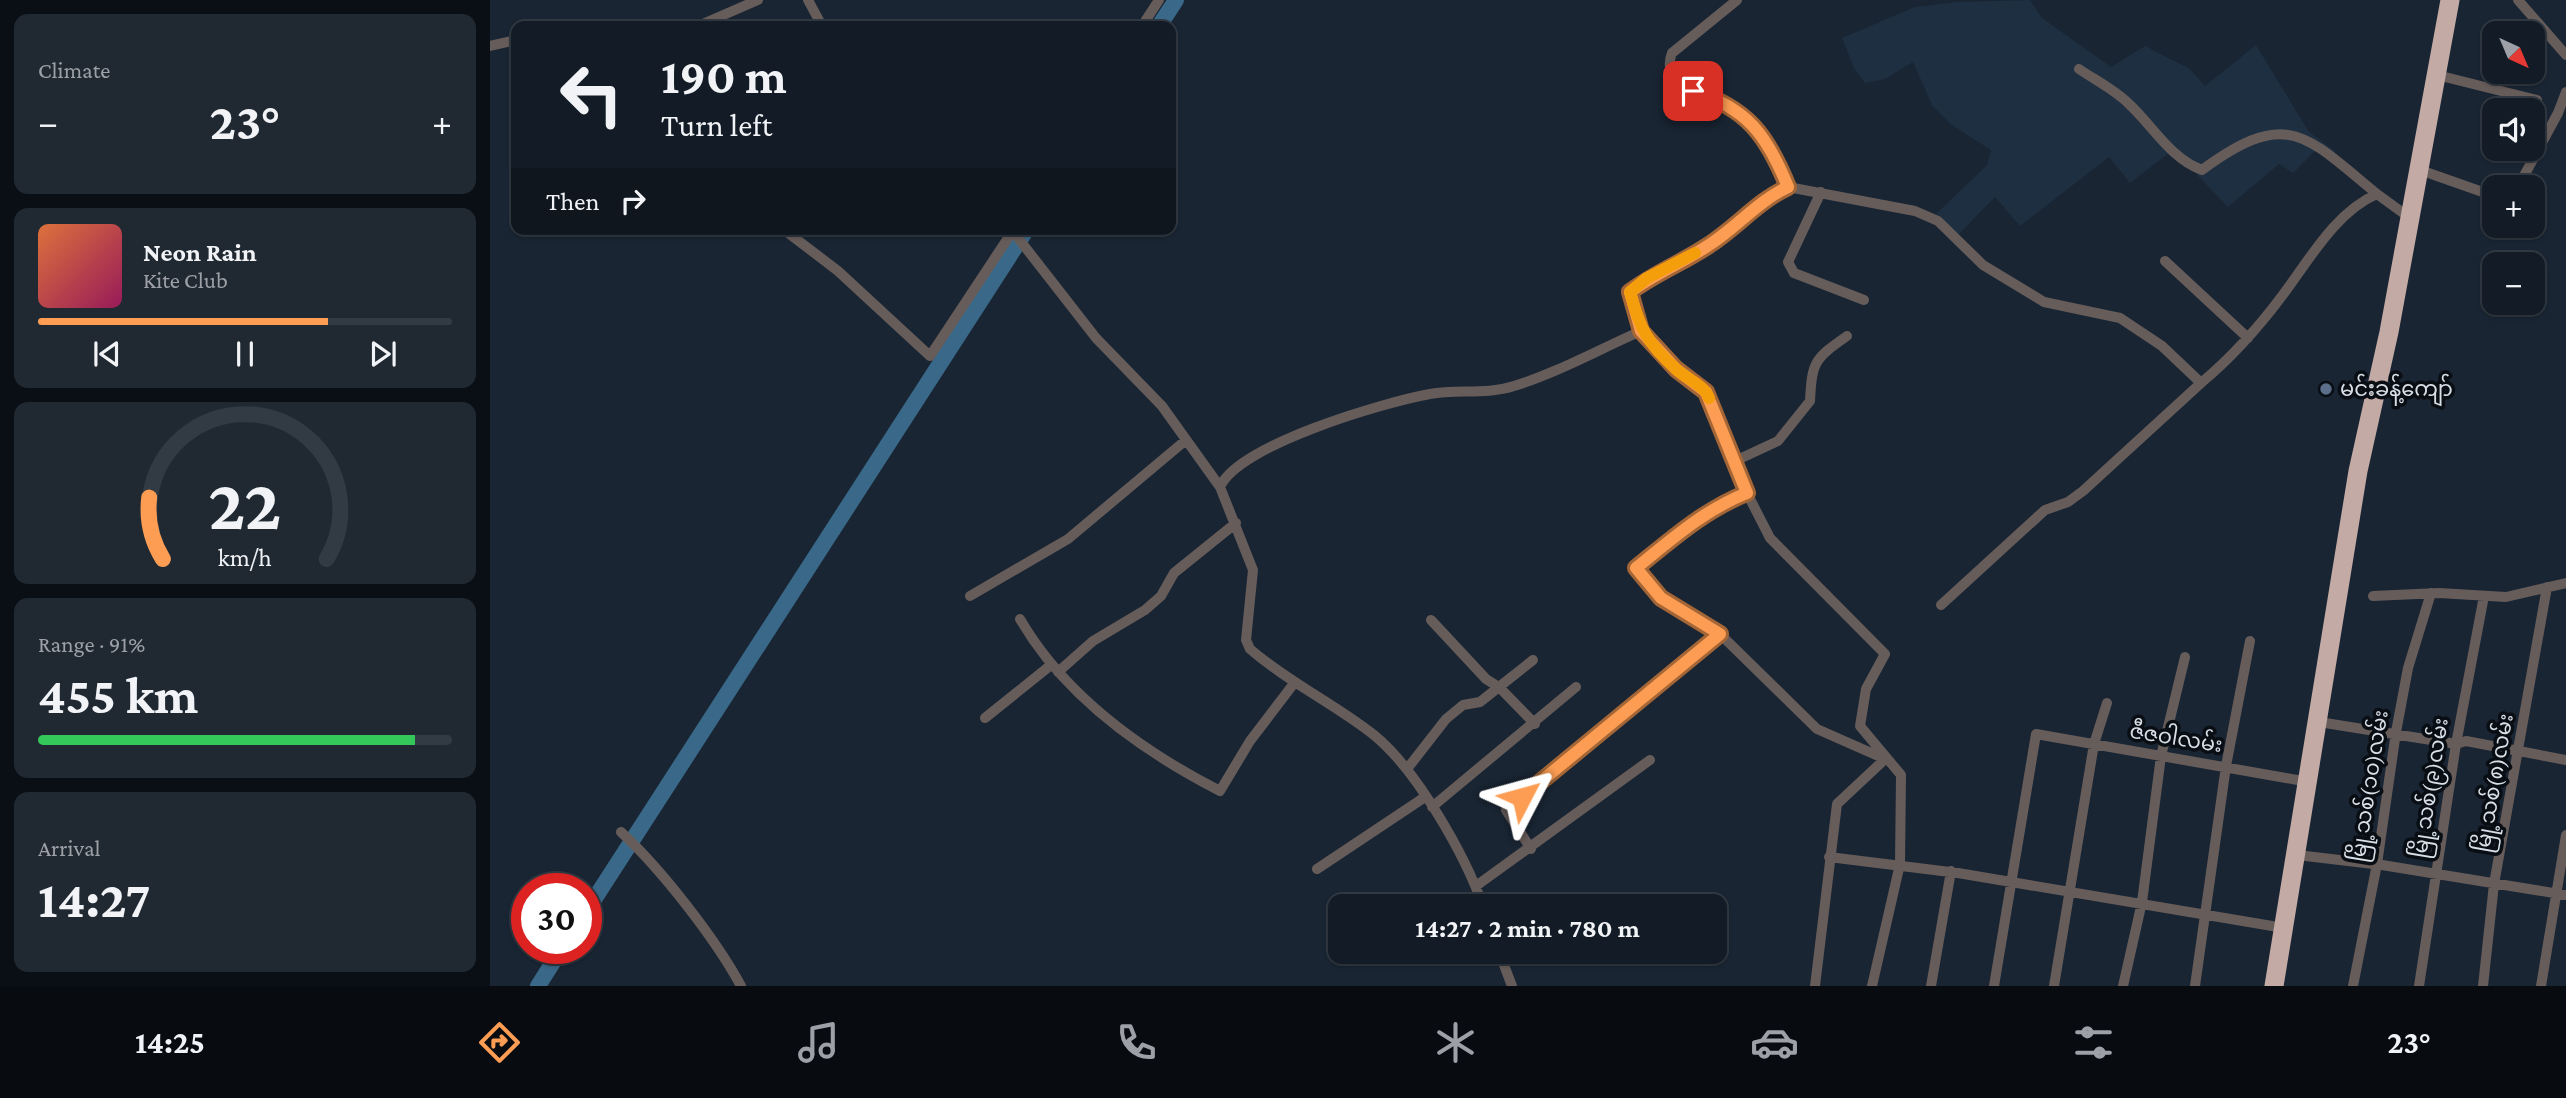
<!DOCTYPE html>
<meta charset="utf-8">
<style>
:root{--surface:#131c26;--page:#202932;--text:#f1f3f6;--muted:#9da1a7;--line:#323a43;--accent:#fc9d53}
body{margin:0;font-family:"Crimson Pro","Noto Sans Myanmar",serif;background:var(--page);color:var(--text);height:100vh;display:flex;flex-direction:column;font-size:26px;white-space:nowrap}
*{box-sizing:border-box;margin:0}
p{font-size:23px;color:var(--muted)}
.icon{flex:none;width:38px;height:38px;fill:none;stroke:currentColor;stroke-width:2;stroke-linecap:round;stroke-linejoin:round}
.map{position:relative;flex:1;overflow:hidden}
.sheet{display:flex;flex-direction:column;gap:14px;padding:14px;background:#0a0f15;width:490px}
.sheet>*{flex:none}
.guide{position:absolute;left:21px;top:21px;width:665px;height:214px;border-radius:14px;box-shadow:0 2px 5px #0004,0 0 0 2px var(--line);background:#131c26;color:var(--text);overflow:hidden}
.needle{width:46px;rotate:136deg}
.tools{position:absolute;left:1992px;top:21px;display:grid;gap:14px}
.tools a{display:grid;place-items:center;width:63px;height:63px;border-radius:14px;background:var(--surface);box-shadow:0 2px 5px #0004,0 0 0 2px var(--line);font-size:35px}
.speed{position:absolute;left:21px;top:873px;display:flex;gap:14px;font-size:35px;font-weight:700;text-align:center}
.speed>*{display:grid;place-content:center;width:91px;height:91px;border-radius:50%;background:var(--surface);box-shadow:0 2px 5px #0004,0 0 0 2px var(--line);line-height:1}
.speed .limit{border:10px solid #d22;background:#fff;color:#111}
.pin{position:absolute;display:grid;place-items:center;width:60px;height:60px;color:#fff;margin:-30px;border-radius:14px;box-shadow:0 4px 10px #0006}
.me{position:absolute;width:77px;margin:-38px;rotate:51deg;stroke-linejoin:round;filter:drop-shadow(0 0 5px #0008)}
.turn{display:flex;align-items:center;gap:24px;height:147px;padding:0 35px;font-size:32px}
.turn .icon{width:91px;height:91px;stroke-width:2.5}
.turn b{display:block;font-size:49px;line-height:60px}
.then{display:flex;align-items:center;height:66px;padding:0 35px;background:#0003;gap:14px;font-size:26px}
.big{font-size:52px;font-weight:700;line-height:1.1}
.sheet .tile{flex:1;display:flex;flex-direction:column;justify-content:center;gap:10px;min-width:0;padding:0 24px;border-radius:14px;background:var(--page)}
.sheet .dial{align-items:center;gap:0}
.dial svg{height:182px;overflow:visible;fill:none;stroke:var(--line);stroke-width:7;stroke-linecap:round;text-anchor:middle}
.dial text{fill:var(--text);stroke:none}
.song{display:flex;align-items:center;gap:21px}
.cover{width:84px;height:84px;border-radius:10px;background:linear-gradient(135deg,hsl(20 70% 55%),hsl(330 70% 35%))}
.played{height:7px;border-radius:4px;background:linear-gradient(90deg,var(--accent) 70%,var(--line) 70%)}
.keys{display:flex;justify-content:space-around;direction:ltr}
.heat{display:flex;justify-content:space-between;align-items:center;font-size:38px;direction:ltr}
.charge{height:10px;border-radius:5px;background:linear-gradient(90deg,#34c759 91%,var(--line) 0)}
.trip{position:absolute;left:838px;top:894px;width:399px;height:70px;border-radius:14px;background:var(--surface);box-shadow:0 2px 5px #0004,0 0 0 2px var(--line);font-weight:700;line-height:70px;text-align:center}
.tab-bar{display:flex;height:112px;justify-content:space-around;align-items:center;background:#080b0f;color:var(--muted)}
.tab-bar .icon{width:49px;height:49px}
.tab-bar .on{color:var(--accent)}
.tab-bar b{font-size:32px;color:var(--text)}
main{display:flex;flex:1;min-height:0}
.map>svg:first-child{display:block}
.built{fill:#1e2f41}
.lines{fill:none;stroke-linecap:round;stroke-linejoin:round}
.river{stroke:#3a6888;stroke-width:16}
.street{stroke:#665c5a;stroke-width:10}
.highway{stroke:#c3aaa5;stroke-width:19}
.route-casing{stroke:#a46636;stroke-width:18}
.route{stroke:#fc9d53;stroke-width:12}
.slow{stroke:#f59e0b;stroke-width:12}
.service-dot{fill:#5c6f8a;stroke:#090e14;stroke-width:2.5}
.labels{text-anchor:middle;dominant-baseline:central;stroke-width:7;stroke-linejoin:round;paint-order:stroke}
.poi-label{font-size:21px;fill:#d7dfe8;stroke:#090e14;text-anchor:start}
.street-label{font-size:21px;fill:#d7dfe8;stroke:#090e14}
</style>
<main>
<section class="sheet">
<div class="tile"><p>Climate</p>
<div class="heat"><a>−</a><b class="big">23°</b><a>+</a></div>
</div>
<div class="tile">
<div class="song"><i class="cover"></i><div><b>Neon Rain</b><p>Kite Club</p></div></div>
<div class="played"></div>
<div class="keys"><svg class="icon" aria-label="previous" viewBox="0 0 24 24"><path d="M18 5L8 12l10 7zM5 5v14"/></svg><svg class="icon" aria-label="pause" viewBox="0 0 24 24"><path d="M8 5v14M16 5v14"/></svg><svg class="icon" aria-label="next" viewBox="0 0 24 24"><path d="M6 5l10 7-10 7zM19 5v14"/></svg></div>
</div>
<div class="tile dial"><svg viewBox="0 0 100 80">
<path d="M14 69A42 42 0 1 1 86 69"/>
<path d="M14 69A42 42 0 0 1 8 42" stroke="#fc9d53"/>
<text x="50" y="56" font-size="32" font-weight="700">22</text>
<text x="50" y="72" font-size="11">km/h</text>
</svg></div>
<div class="tile"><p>Range · 91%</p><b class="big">455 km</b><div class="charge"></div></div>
<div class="tile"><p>Arrival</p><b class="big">14:27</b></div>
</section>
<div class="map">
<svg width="2076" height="986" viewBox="0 0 2076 986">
<rect width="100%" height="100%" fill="#192533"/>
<path class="built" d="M1540 0 1552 18 1621 67 1655 46 1700 69 1715 86 1766 45 1819 132 1845 151 1842 158 1826 150 1803 173 1789 164 1738 207 1683 150 1640 183 1619 157 1530 226 1505 197 1469 234 1446 214 1497 165 1501 150 1462 125 1442 105 1423 62 1395 79 1375 83 1364 68 1352 38 1425 7 1468 2Z"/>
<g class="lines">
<path class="river" d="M669 26 686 0
M96 912 537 229
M48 986 72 948"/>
<path class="street" d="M318 0 332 26
M1247 0 1182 53C1177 65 1181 74 1186 86 1201 92 1219 93 1233 101 1268 120 1284 152 1298 187
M2028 0 2076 55
M208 26 268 0
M652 26 669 0
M0 46 26 40
M1589 69C1605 80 1625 90 1639 104 1663 126 1680 158 1712 170 1798 107 1815 135 1887 194
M1947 75 2047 100
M1930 170 2004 196
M2028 187 2068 113 2076 92
M1331 192 1298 262 1304 273 1374 300
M293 229 348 271 440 356 524 229
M521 229 606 338 672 406 730 487 763 570 756 640 760 649C798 682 845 704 884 735 927 770 975 855 993 906
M1675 261 1758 338
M1711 383C1741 358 1768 328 1792 296 1818 262 1845 212 1887 194L1920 218
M1245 461 1288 441 1320 401C1322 362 1324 359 1357 336
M730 487C748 445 895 402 940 394 968 389 996 395 1024 386 1067 373 1110 349 1151 331
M480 596 578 539 696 440
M1883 596 1949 593 2016 597 2076 583
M530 619C574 695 652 751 730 791L760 741 805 682
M941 620 996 679 1010 688 1045 724
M1230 634 1171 599 1146 568C1182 539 1214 510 1257 493
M568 672 603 641 655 610 671 596 684 573 746 523
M495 718 561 665
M1829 722 1966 744 1976 741 2076 760
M917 769 956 719 973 705 990 702 1043 660
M942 807 1086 687
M131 832C171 869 225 938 251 986
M1041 849 1016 810 1230 634 1327 729 1395 759 1347 804 1325 986
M1807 855 1892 865 2076 895
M1339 857 1468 873 1794 928
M827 869 935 797
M986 886 1160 760
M1009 952 1022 986
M1382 986 1410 864 1411 775 1370 726 1376 689 1395 654 1280 538 1257 493 1216 392 1186 369 1151 331 1140 292C1165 273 1194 262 1219 245 1247 227 1268 201 1298 187L1425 211 1448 221 1493 265 1554 302 1630 318 1672 346 1711 383 1593 491 1578 502 1555 510 1451 605
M1441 986 1461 871
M1504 986 1546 734 1819 782
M1564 986 1604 744 1617 703
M1633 986 1652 902 1671 756 1695 657
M1705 986 1736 766 1760 641
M1863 986 1887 864 1906 732 1918 668 1941 593
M1929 986 1966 744 1994 596
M1993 986 2004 884 2057 587
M2051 986 2076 835"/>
<path class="highway" d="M1784 986 1868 471 1899 332 1960 0"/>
</g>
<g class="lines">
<defs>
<path id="route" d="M1032 797 1230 634 1171 598 1146 568C1182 539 1214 510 1257 493L1216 392 1186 369 1151 331 1140 292C1165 273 1194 262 1219 245 1247 227 1268 201 1298 187 1277 135 1257 108 1203 91"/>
</defs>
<use href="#route" class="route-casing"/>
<use href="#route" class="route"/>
<path class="slow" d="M1205 253 1157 278 1140 292C1150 329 1157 343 1187 370 1197 379 1214 385 1219 398"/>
</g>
<circle class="service-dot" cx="1836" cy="389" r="7"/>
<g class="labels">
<g class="poi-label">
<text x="1850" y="389">မင်းခန့်ကျော်</text>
</g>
<g class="street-label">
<text transform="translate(1686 738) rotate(9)">ဇီဇဝါလမ်း</text>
<text transform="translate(2004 783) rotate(-80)">မြို့သစ်(၈)လမ်း</text>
<text transform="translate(1879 786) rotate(-81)">မြို့သစ်(၁၀)လမ်း</text>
<text transform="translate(1940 788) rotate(-81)">မြို့သစ်(၉)လမ်း</text>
</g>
</g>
</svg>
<div class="tools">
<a><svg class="needle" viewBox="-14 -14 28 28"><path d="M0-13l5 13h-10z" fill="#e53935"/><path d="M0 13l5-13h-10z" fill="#9da1a7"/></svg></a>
<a><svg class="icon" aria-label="sound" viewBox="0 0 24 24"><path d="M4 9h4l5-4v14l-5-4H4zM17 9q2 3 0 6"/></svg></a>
<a>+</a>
<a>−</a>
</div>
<div class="speed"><div class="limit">30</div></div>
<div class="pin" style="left:1203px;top:91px;background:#d93025"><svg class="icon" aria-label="arrive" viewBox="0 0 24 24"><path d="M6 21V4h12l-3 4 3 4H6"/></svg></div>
<svg class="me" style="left:1032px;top:797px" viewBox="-20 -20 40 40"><path d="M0-17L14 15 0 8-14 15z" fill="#fc9d53" stroke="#fff" stroke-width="4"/></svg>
<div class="trip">14:27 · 2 min · 780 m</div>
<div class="guide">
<div class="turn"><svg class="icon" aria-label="left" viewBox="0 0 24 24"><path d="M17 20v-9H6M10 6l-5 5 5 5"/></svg><div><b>190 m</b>Turn left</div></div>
<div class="then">Then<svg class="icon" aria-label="right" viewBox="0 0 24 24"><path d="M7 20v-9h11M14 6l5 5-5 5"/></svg></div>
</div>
</div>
</main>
<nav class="tab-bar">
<b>14:25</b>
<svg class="icon on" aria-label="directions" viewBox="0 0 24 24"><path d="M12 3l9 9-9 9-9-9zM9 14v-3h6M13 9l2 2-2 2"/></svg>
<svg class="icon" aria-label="music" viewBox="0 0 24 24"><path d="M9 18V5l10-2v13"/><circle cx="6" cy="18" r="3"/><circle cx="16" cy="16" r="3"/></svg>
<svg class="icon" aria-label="phone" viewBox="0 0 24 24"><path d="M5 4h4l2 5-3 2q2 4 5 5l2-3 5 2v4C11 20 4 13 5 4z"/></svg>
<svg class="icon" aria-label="climate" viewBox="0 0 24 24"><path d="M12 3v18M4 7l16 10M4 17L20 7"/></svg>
<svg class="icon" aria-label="car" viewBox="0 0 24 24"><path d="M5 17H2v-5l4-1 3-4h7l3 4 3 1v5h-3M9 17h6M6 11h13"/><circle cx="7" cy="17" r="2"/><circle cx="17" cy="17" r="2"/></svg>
<svg class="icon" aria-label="filters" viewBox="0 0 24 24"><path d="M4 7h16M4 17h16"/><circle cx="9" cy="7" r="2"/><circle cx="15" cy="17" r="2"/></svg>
<b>23°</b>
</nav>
